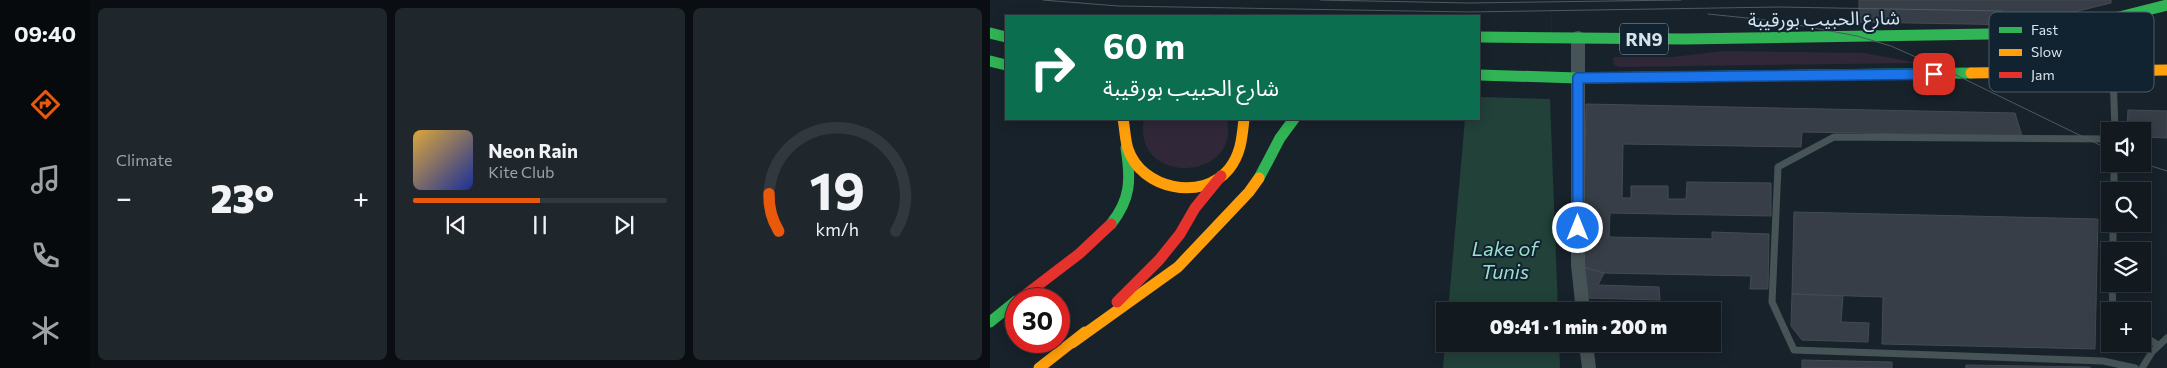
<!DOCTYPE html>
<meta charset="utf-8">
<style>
:root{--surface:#121a20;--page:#1f272d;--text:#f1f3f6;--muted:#9ca1a5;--line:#31383e;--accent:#ea580c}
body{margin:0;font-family:Commissioner,"Noto Sans Arabic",sans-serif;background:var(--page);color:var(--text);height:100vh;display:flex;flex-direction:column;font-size:19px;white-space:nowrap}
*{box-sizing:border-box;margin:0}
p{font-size:16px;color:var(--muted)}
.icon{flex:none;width:28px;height:28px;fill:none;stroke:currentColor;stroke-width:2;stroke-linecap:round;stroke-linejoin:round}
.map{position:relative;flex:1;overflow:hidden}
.side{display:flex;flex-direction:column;gap:8px;padding:8px;background:#0a0e12;width:900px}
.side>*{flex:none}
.guide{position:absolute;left:15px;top:15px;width:475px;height:105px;border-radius:0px;box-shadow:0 2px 12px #0003,0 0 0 1px var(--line);background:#0b6e4f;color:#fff;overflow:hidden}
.controls{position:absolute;left:1111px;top:122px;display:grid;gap:10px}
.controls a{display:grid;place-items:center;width:50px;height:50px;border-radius:0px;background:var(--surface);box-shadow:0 2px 12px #0003,0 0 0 1px var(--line);font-size:25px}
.speed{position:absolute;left:15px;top:288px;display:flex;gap:10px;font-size:25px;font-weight:700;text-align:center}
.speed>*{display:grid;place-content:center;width:65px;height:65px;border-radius:50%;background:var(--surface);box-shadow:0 2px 12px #0003,0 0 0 1px var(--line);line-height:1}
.speed .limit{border:8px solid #d22;background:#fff;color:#111}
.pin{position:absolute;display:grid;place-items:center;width:42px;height:42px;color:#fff;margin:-21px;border-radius:10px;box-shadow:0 2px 8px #0006}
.me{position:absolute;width:55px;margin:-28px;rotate:0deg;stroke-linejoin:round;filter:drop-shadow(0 0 4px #0008)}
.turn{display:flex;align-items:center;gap:18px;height:105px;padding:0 15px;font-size:22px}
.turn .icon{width:65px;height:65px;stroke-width:2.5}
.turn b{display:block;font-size:35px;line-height:42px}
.big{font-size:38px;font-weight:800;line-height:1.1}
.side .widget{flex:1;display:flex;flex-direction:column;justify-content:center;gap:8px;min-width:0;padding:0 18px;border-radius:8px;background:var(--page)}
.side .dial{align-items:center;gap:0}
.dial svg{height:130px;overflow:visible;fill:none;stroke:var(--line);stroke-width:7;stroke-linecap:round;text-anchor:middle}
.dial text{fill:var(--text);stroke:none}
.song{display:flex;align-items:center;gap:15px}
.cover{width:60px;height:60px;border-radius:8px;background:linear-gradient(135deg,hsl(40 70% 55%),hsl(230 70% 35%))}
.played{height:5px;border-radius:2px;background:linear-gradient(90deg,var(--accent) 50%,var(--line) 50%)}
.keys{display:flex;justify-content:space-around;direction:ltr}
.heat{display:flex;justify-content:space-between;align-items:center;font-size:28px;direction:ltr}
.side .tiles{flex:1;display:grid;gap:8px;grid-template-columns:repeat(3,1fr)}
.trip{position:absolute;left:446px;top:302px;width:285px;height:50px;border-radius:0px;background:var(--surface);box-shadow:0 2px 12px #0003,0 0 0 1px var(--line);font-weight:800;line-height:50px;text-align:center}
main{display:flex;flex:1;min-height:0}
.menu{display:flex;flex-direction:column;width:90px;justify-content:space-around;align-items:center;background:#070a0d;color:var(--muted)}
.menu .icon{width:35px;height:35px}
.menu .current{color:var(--accent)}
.menu b{font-size:22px;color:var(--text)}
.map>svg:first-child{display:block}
.green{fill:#302739}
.water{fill:#214139}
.pier{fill:#18222a}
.building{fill:#383e47;stroke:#444a52}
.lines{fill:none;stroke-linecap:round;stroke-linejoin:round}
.lane{stroke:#465457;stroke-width:7}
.street{stroke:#465457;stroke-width:14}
.fast{stroke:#30b455;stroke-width:11}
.slow{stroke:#ff9f0a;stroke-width:11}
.jam{stroke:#e5322d;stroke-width:11}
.tram{stroke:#4f595e;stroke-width:1}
.route-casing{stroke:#114b97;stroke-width:12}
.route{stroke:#1a73e8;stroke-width:9}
.labels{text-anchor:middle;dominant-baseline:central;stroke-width:4;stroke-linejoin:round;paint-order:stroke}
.shield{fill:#112331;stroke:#9ca9b3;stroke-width:1}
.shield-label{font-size:18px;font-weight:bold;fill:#d7e2eb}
.street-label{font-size:19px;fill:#d7e2eb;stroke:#112331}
.water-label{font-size:20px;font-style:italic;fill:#9bdfcb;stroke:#112331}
.key{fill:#112331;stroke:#4c5c69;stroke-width:1}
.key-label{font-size:14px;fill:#d7e2eb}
</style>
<main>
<nav class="menu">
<b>09:40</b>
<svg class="icon current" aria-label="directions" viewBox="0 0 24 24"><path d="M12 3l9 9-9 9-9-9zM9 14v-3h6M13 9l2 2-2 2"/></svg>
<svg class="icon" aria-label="music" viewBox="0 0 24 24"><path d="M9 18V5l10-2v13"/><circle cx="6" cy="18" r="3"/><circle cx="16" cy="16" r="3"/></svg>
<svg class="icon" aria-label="phone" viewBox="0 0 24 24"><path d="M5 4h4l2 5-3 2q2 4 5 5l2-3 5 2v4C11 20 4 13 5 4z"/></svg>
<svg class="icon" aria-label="climate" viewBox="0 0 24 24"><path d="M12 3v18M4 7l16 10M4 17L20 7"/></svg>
</nav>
<section class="side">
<div class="tiles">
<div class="widget"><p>Climate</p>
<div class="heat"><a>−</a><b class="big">23°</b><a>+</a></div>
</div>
<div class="widget">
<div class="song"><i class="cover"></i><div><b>Neon Rain</b><p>Kite Club</p></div></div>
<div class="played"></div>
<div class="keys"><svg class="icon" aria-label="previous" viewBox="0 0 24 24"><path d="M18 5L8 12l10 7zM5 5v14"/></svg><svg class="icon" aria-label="pause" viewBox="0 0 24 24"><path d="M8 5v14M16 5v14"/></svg><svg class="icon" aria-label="next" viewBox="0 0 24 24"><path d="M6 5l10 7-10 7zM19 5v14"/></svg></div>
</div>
<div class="widget dial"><svg viewBox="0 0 100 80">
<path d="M14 69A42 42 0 1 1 86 69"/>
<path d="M14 69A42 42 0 0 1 8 46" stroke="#ea580c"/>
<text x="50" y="56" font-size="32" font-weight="700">19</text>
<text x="50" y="72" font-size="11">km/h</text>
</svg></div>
</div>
</section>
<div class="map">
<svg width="1177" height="368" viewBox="0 0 1177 368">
<rect width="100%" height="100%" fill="#18222a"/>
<path class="green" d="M734 51 875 53 928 63 629 67 623 64 624 57H682Z
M154 119H237C251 183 141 186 154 119Z"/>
<path class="water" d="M479 0H562L560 99 568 311H458L475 119H489V16H479Z
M455 344H569L570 368H453Z"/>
<path class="pier" d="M479 0H562L560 99 489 97V16H479Z"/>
<path class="building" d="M869 0H1121V3L1030 25 869 22Z
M596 104 1025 113 1032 136 812 132 811 147 633 144 632 198H641V186H678V199H696L697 182 781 183V216L620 213 619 237 722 239V232L779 234 778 289H760L761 276 614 273 593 267Z
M1138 110 1177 111V138L1152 137V131H1137Z
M804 212 1108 219 1105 349 892 344 893 297 802 294Z
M593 267 614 273 608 285 669 287 670 300 596 298Z
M802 294 853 296 851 322 879 323 878 342 812 340 801 326Z
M812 360 902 362V368H812Z
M976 365 1100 367V368H976Z"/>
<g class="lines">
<path class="lane" d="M1123 73 1125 131
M1120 139 844 137 788 167 782 302 804 350 1113 361 1145 368
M1124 191V164
M1123 251V224
M1122 284 1123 311
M1152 335 1168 345
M1152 368 1162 352 1177 338"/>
<path class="street" d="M588 38V265L593 311
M596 344 599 368"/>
<path class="fast" d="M0 33 16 37
M489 37 694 39 1066 33 1177 5
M0 61 16 65
M489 75 588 78 981 73
M269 178 290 138 304 119
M121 224C141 199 141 179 136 148
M0 322 26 301"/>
<path class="slow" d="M981 73 1177 70
M133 119C135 129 135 140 138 149 151 189 212 202 239 169 251 154 252 138 254 119
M82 343 188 267 259 192 269 178
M49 368 95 332"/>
<path class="jam" d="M30 299 89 254 121 224
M127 302 169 260 190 234 205 208 231 176"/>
<path class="tram" d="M53 0 128 6 479 12 789 7 1012 11
M330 0 479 3 691 0
M718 14 786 21 867 36 901 46 964 74 1120 150
M1152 163 1177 171"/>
</g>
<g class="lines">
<defs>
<path id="route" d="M588 228V78L944 74"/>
</defs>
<use href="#route" class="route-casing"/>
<use href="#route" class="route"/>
</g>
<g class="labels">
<rect class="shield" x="630" y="23.5" width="48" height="31" rx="4"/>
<g class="shield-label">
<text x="654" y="39">RN9</text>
</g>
<g class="street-label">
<text transform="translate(834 18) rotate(-1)">شارع الحبيب بورقيبة</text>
</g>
<g class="water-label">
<text x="515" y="248">Lake of<tspan x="515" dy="23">Tunis</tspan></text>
</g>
</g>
<rect x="999" y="12" width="165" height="80" rx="8" class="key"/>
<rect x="1009" y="27" width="23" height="6" fill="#30b455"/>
<rect x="1009" y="49" width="23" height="7" fill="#ff9f0a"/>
<rect x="1009" y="72" width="23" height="6" fill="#e5322d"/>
<g class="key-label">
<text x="1041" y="35">Fast</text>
<text x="1041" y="57">Slow</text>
<text x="1041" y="80">Jam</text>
</g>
</svg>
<div class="controls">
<a><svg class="icon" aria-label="sound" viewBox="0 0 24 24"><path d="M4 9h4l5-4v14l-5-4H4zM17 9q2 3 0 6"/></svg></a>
<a><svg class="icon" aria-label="search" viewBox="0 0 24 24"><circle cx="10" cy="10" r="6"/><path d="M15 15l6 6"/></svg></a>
<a><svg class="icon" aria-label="layers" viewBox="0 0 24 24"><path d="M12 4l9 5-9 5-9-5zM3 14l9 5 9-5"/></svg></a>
<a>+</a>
</div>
<div class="speed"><div class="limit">30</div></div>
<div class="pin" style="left:944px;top:74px;background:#d93025"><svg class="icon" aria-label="arrive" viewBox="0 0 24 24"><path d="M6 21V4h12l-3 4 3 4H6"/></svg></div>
<svg class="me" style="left:588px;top:228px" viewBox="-20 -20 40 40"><circle r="17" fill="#1a73e8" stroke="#fff" stroke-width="3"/><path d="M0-11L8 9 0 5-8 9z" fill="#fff"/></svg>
<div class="trip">09:41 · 1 min · 200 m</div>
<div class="guide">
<div class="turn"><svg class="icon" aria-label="right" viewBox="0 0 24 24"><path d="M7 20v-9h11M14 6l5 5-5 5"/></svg><div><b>60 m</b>شارع الحبيب بورقيبة</div></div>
</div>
</div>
</main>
